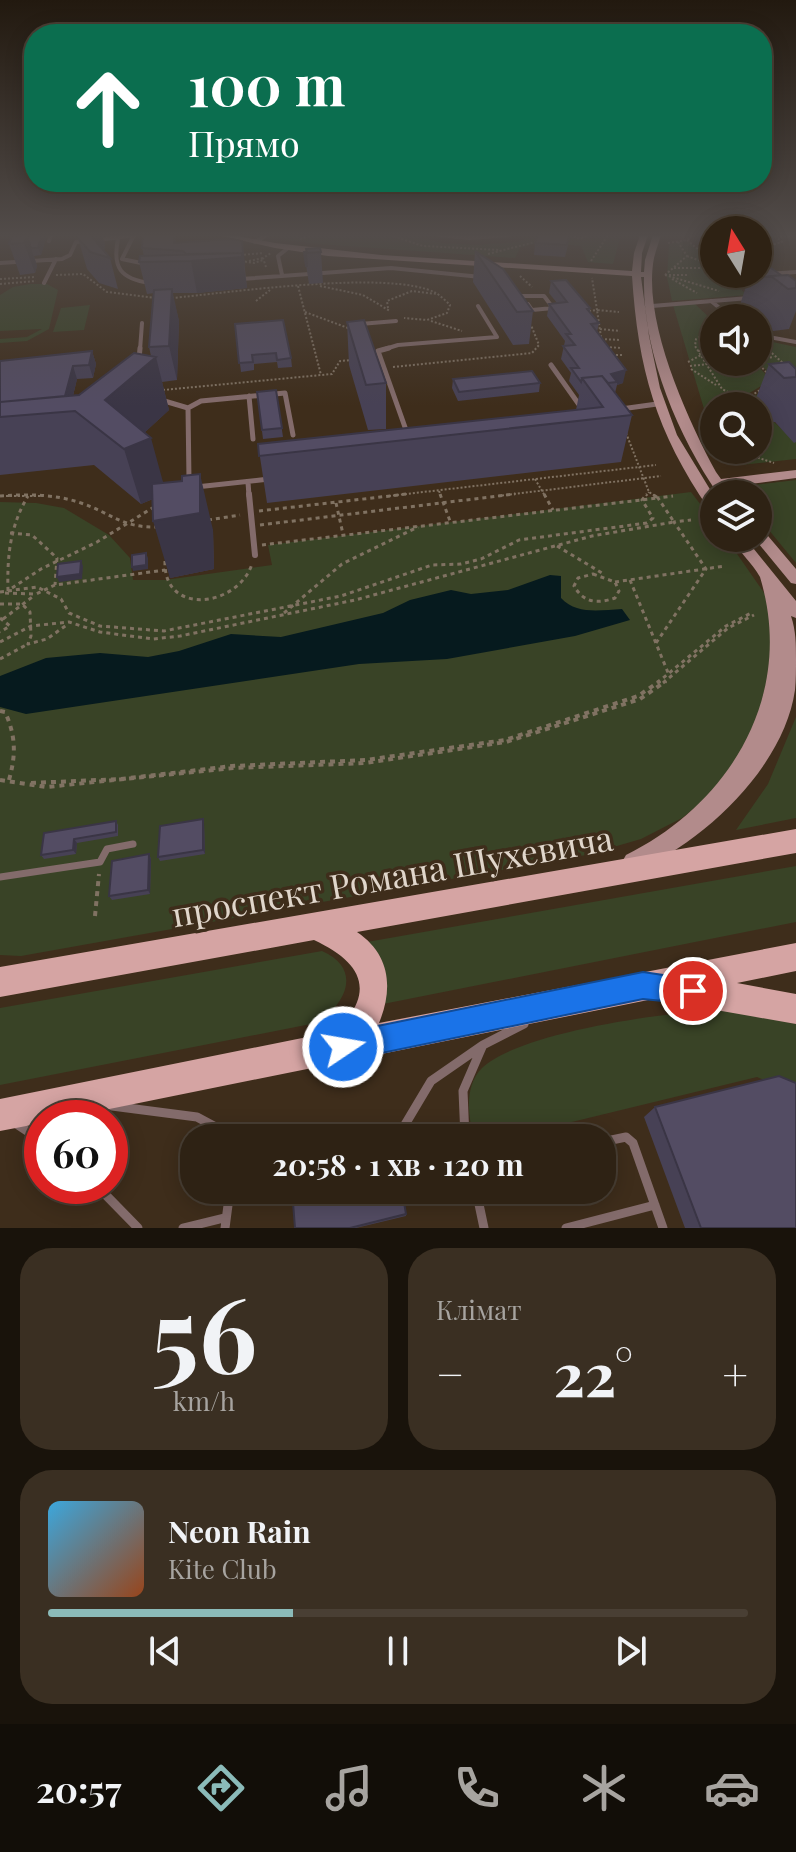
<!DOCTYPE html>
<html lang="uk">
<meta charset="utf-8">
<style>
:root{--surface:#2e2214;--page:#3a2f22;--text:#f1f3f6;--muted:#a7a4a0;--line:#493f34;--accent:#8bbbb9}
body{margin:0;font-family:"Playfair Display",serif;background:var(--page);color:var(--text);height:100vh;display:flex;flex-direction:column;font-size:30px;white-space:nowrap}
*{box-sizing:border-box;margin:0}
p{font-size:26px;color:var(--muted)}
.icon{flex:none;width:44px;height:44px;fill:none;stroke:currentColor;stroke-width:2;stroke-linecap:round;stroke-linejoin:round}
.map{position:relative;height:1228px;overflow:hidden}
.sheet{display:flex;flex-direction:column;gap:20px;padding:20px;background:#19130b;flex:1}
.sheet>*{flex:none}
.guide{position:absolute;left:24px;top:24px;width:748px;height:168px;border-radius:32px;box-shadow:0 4px 20px #0003,0 0 0 2px var(--line);background:#0b6e4f;color:#fff;overflow:hidden}
.needle{width:52px;rotate:349deg}
.controls{position:absolute;left:700px;top:216px;display:grid;gap:16px}
.controls a{display:grid;place-items:center;width:72px;height:72px;border-radius:50%;background:var(--surface);box-shadow:0 4px 20px #0003,0 0 0 2px var(--line);font-size:40px}
.speed{position:absolute;left:24px;top:1100px;display:flex;gap:16px;font-size:40px;font-weight:700;text-align:center}
.speed>*{display:grid;place-content:center;width:104px;height:104px;border-radius:50%;background:var(--surface);box-shadow:0 4px 20px #0003,0 0 0 2px var(--line);line-height:1}
.speed .limit{border:12px solid #d22;background:#fff;color:#111}
.pin{position:absolute;display:grid;place-items:center;width:68px;height:68px;color:#fff;margin:-34px;border:4px solid #fff;border-radius:50%;box-shadow:0 2px 8px #0007}
.me{position:absolute;width:88px;margin:-44px;rotate:78deg;stroke-linejoin:round;filter:drop-shadow(0 0 6px #0008)}
.turn{display:flex;align-items:center;gap:28px;height:168px;padding:0 32px;font-size:36px}
.turn .icon{width:104px;height:104px;stroke-width:2.5}
.turn b{display:block;font-size:56px;line-height:68px}
.big{font-size:60px;font-weight:700;line-height:1.1}
.sheet .tile{flex:1;display:flex;flex-direction:column;justify-content:center;gap:12px;min-width:0;padding:0 28px;border-radius:32px;background:var(--page)}
.sheet .dial{align-items:center;gap:0}
.dial b{font-size:104px;line-height:1}
.song{display:flex;align-items:center;gap:24px}
.cover{width:96px;height:96px;border-radius:12px;background:linear-gradient(135deg,hsl(200 70% 55%),hsl(20 70% 35%))}
.played{height:8px;border-radius:4px;background:linear-gradient(90deg,var(--accent) 35%,var(--line) 35%)}
.keys{display:flex;justify-content:space-around;direction:ltr}
.heat{display:flex;justify-content:space-between;align-items:center;font-size:44px;direction:ltr}
.sheet .tiles{flex:1;display:grid;gap:20px;grid-template-columns:1fr 1fr}
.tile:last-child{grid-column:span 2}
.trip{position:absolute;left:180px;top:1124px;width:436px;height:80px;border-radius:32px;background:var(--surface);box-shadow:0 4px 20px #0003,0 0 0 2px var(--line);font-weight:700;line-height:80px;text-align:center}
.tabs{display:flex;height:128px;justify-content:space-around;align-items:center;background:#120e08;color:var(--muted)}
.tabs .icon{width:56px;height:56px}
.tabs .on{color:var(--accent)}
.tabs b{font-size:36px;color:var(--text)}
.map>svg:first-child{display:block}
.green{fill:#394326}
.water{fill:#061a1e}
.lines{fill:none;stroke-linecap:round;stroke-linejoin:round}
.path-far2{stroke:#807262;stroke-width:2;stroke-dasharray:2 2;stroke-linecap:butt}
.path-far1{stroke:#807262;stroke-width:3;stroke-dasharray:4 4;stroke-linecap:butt}
.path{stroke:#807262;stroke-width:4;stroke-dasharray:5 5;stroke-linecap:butt}
.lane-far4{stroke:#836b6b;stroke-width:4}
.lane-far3{stroke:#836b6b;stroke-width:5}
.lane-far2{stroke:#836b6b;stroke-width:6}
.lane-far1{stroke:#836b6b;stroke-width:7}
.lane{stroke:#836b6b;stroke-width:9}
.secondary{fill:#b28b8b;fill-rule:evenodd}
.primary{fill:#d5a4a3;fill-rule:evenodd}
.wall{fill:#474155}
.shaded-wall{fill:#3a3545}
.building{fill:#534c63;stroke:#3a3545;stroke-width:2}
.route{fill:#1a73e8;stroke:#114b97;stroke-width:2}
.labels{text-anchor:middle;dominant-baseline:central;stroke-width:7;stroke-linejoin:round;paint-order:stroke}
.near-street-label{font-size:34px;fill:#e0d6cb;stroke:#3e2d1b}
</style>
<div class="map">
<svg width="796" height="1228" viewBox="0 0 796 1228">
<rect width="100%" height="100%" fill="#3e2d1b"/>
<path class="green" d="M273 235H411L442 243 477 245 517 242 539 235H621L613 264 588 262 581 246 539 242 520 248 515 258 318 244 280 239 281 236Z
M687 240 714 265V274H724L747 295 672 301 667 277 669 244Z
M30 284H47L58 290 49 329 27 341 0 343V339L27 337 42 329 0 331V295L13 287Z
M694 303 714 322V362H754L771 380 728 406H714V415L707 419 673 305Z
M90 305 84 330 53 332 61 308Z
M758 339 796 347V377L758 406H738L777 382 758 361Z
M758 415 766 423 774 422 796 442V459L741 465 735 463 727 450H758Z
M796 480V563L758 517V494H744L754 485Z
M691 492 714 522V538H726L769 600 780 646 756 723 721 787 682 818 641 839 586 855 21 956 0 955V502L36 503 64 508 109 535 130 558 133 580H165L272 565 268 545Z
M796 717V818L736 830 768 784Z
M796 866V922L378 1005 367 942Z
M322 951C363 969 346 1005 316 1023L0 1085V1008Z
M725 1009 796 1024V1094L757 1077 506 1138H474C468 1116 464 1086 482 1068 521 1031 671 1012 725 1009Z"/>
<path class="water" d="M550 575 561 576V598C577 615 600 610 622 609L630 620 575 636 447 659 359 664 26 714 0 707V676L46 658 100 653 148 657 179 651 231 634 281 637 383 613 410 600 451 590 471 594 508 590Z"/>
<g class="lines">
<path class="path-far2" d="M390 235 423 246 500 250
M570 235 580 239 590 235
M780 237 796 235
M300 239 314 235
M687 240 714 263
M668 243 687 240 693 235
M758 243 772 245 782 242 774 235
M488 254 539 241
M240 255 264 253
M687 256 714 266
M241 261 254 263 263 260
M249 261 263 258
M591 261 608 235
M266 267 263 258 271 253
M674 268H714
M726 274 744 290
M56 275 83 274 107 292 156 298
M665 275 719 291
M665 275 687 256 678 242
M669 275H689
M520 276 532 287
M0 279 36 277
M672 279 697 293
M0 284 36 281
M298 286 321 375
M320 286 363 295 390 311
M172 298C227 293 391 269 436 293 441 296 446 301 450 305L447 313 427 320 404 318
M256 301 270 290
M388 308 387 301 412 291 437 294
M589 311 597 310 592 278
M305 312 348 328
M714 318 706 320 704 325 709 331 696 339 695 346 722 389 744 400
M431 321 462 331
M600 329 620 331
M601 337 597 310 619 312
M601 339 621 340
M763 345 784 364
M606 347 622 348
M698 351 712 350
M612 355H623
M758 359 774 357
M688 362 701 355
M757 362 766 372
M690 366 727 362
M393 367 532 353 539 345 531 325
M691 369 716 385
M163 390 332 374 340 361 352 360
M734 406 762 389
M707 421 714 418
M626 433 649 492 655 496
M735 450 774 463
M535 479 545 496
M439 491 441 496
M2 496H42
M389 496 656 465
M498 496 661 476
M646 496 649 492"/>
<path class="path-far1" d="M440 494 450 521
M544 494 553 510
M0 496C27 494 55 494 81 503 111 513 122 528 157 527
M336 503 343 534
M259 511 407 494
M208 520 240 515
M260 525 515 494
M10 533 32 535 57 558 55 585
M262 545 658 498 652 494
M557 546 602 573
M165 561C163 617 238 607 252 564
M593 574 615 582 619 591 615 598C597 604 584 603 574 586L578 578Z
M630 580 669 675
M615 582 725 566
M12 588 41 569 97 542 154 507
M8 591C7 556 10 526 28 496
M0 592 37 587 61 599 69 613 100 626 164 631 341 596 432 565 461 564 481 559 519 540 647 523 653 518 642 500 647 494
M5 593 36 594 55 585 165 570
M0 604H22L30 612 31 636 28 644 47 639 68 624
M284 613 342 564 418 527
M0 618 10 626 0 632
M3 619 35 595
M0 642 31 626 69 622 100 632 153 639 180 636 355 600 592 536 674 522 658 498 673 496
M656 643 706 569 674 522 691 520
M0 659 28 644
M657 683 726 626 753 612
M663 683 728 628 754 615"/>
<path class="path" d="M0 711 5 712C16 736 16 755 9 780
M0 780 46 787 233 768 365 763 506 742 640 699 666 681
M31 783 121 779 232 766 366 760 505 740 638 696 660 681
M95 916 99 874"/>
<path class="lane-far4" d="M134 235 122 259 146 264
M439 235 469 238 510 235
M118 239C112 268 121 279 150 283
M98 240 135 235
M49 241 51 235
M255 242 267 235
M0 263 62 259 70 255 76 242 87 241
M758 266 768 274 796 272
M282 275 278 256 288 248
M241 279 391 268 481 277
M44 283 56 259
M519 296H544L553 308 532 310 528 304
M711 301 732 318
M652 306 749 298
M360 324 396 321
M758 335 796 342
M140 350 142 323
M382 350 398 345 497 337 478 306"/>
<path class="lane-far3" d="M389 348 378 351 406 430
M139 360 140 348
M551 365 580 406
M249 396 253 439
M161 400 188 408
M188 408 189 480
M188 408 201 401 285 393 293 435
M621 409 657 404
M248 482 249 496
M196 487 269 479"/>
<path class="lane-far2" d="M249 494 255 555"/>
<path class="lane-far1" d="M0 877 100 862 107 849 133 844"/>
<path class="lane" d="M112 1106 197 1117 236 1138
M15 1123 42 1141
M397 1138 431 1081 483 1045 524 1024
M465 1138 463 1091 482 1047
M602 1142 626 1137 633 1143 663 1228
M97 1186 138 1228
M476 1190 484 1228
M183 1228 224 1218
M225 1228 230 1190
M566 1228 655 1205"/>
<path class="secondary" d="M218 235H232L275 243 381 255 632 271 634 253 640 235H648L642 253 641 272H644L645 260 653 235H661C659 242 656 250 654 258 642 320 687 418 716 472L721 479 796 470V478L727 487 732 494H718C678 436 642 352 644 277H641L649 336 660 388 677 435 714 496V510L709 509C656 432 638 369 632 276L328 256 275 248Z
M758 528 763 530 796 569V584L791 583 754 538H758Z
M730 538H745L796 601V618L791 616C796 631 796 644 796 659 796 669 796 680 795 690 784 767 703 844 633 872L626 869 622 862 626 855C729 804 796 696 760 577 752 563 739 551 730 538Z"/>
<path class="primary" d="M796 829V853L357 932C391 955 393 989 379 1023L796 943V971L737 983 796 994V1024L653 999 65 1118H42V1123L0 1131V1099L337 1031C377 990 361 962 314 940L0 997V967Z"/>
</g>
<path class="wall" d="M27 235 28 238 47 235 41 255 34 256 37 266 35 273 20 275 9 244Z
M79 235H102L105 245 104 251 110 258 118 289 99 283 87 269 78 238Z
M143 235H175L176 243 242 241 247 288 197 293H172L179 321 177 380 162 382 169 410 144 433 163 483 213 530 214 569 170 578 153 499 141 504 94 465 0 475V361L92 351 96 364 93 378 77 379 73 396 79 395 151 356 149 347 154 293 147 294 139 262 144 256 142 248Z
M535 243 568 245 565 257 534 255Z
M475 251 533 311 529 344 513 345 473 282Z
M304 252H321L323 283 309 284Z
M758 267 796 281V311L789 329 773 331 757 317 750 318 739 308 750 274H758Z
M551 281 590 308V312L599 323 597 332 623 383 617 385 615 393 632 415 621 462 267 503 258 444 576 410 579 395 569 381 571 373 561 359 565 341 547 316 549 304 557 303 549 293Z
M347 322 386 383V429L368 430 349 365Z
M235 324 291 358 292 367 278 368 277 362 254 364V370L241 372Z
M769 364 796 369V442L794 443 775 422 766 423 758 415V406H753Z
M453 379 540 383 539 392 458 401 452 388Z
M276 390 283 437 263 439 257 392Z
M203 819 204 823 205 854 160 861 158 857Z
M116 821 118 825V836L77 843 76 854 44 859 41 855Z
M149 854 151 859 150 894 112 900 109 896Z
M655 1107 796 1228H685L644 1117Z
M402 1190 406 1216 356 1228H295Z"/>
<path class="shaded-wall" d="M27 235 37 266 35 273 24 243Z
M42 235H47L41 255 38 248Z
M92 235H102L105 245 103 256 92 237Z
M242 253 247 288 197 293 191 261Z
M172 289 179 321 177 380 169 346Z
M92 351 96 364 93 378 89 365Z
M156 357 169 410 130 446 151 438 166 493 141 504 124 449 105 400Z
M73 366 77 379 69 412 65 399Z
M626 370 623 383 617 385V382L611 374Z
M200 474 213 530 214 569 170 578 153 521Z
M146 553 148 558V569L133 571 132 567Z
M81 561 83 566 82 579 59 582 57 577Z
M203 819 204 823 205 854 203 850Z
M74 839 77 843 76 854 73 850Z
M149 854 151 859 150 894 148 890Z"/>
<path class="building" d="M27 235 24 243 9 244 12 236Z
M29 235H42L38 248H31L28 238Z
M79 235H92V237L110 258 90 252 78 238Z
M143 235H174V243L232 239 242 241 244 265 242 253 186 254 183 251 142 248Z
M538 235H569L567 245 535 243Z
M320 248 321 252 307 253 306 249Z
M475 251 503 269 533 311 517 312Z
M304 252H306L307 266H306Z
M242 253V257L191 261 139 262 140 256Z
M768 266 781 275 764 277 758 272V267Z
M788 275 796 281V288L788 289 771 276Z
M566 280 590 308 587 309 599 323 591 324 626 370 611 374 617 382 608 383 602 376 582 378 581 382 571 368H579L563 346 575 345 566 334H571L549 304 567 302 551 281Z
M172 289 169 346 149 347 154 290Z
M283 320 291 358 277 360 276 353 252 355 253 362 239 363 235 324Z
M364 320 386 383 366 385 347 322Z
M92 351 89 365 73 366 65 396 0 402V361Z
M134 353 156 357 105 400 151 438 124 449 75 411 0 417V402L79 395Z
M789 362 796 369V377L784 378 769 364Z
M532 371 540 383 459 392 453 379Z
M602 376 632 415 259 456 258 444 603 407 582 378Z
M276 390 282 428 262 430 257 392Z
M200 474V513L153 521 152 484 182 481V476Z
M146 553V565L132 567V555Z
M81 561 80 574 57 577 58 564Z
M203 819V850L158 857 160 826Z
M116 821V832L74 839 73 850 41 855 44 833Z
M149 854 148 890 109 896 112 861Z
M779 1076 796 1083V1228H701L655 1107Z
M292 1190H402L406 1214 350 1228H295Z"/>
<linearGradient id="sky" x2="0" y2="1"><stop stop-color="#22190f"/><stop offset="0.58" stop-color="#524c4a"/><stop offset="1" stop-color="#524c4a" stop-opacity="0"/></linearGradient>
<rect width="796" height="406" fill="url(#sky)"/>
<path class="route" d="M643 972 703 981 706 991 703 1001 693 1004 643 999 343 1061 333 1057 328 1047 333 1037 343 1033Z"/>
<g class="labels">
<g class="near-street-label">
<text transform="translate(392 875) rotate(-10)">проспект Романа Шухевича</text>
</g>
</g>
</svg>
<div class="controls">
<a><svg class="needle" viewBox="-14 -14 28 28"><path d="M0-13l5 13h-10z" fill="#e53935"/><path d="M0 13l5-13h-10z" fill="#a7a4a0"/></svg></a>
<a><svg class="icon" aria-label="sound" viewBox="0 0 24 24"><path d="M4 9h4l5-4v14l-5-4H4zM17 9q2 3 0 6"/></svg></a>
<a><svg class="icon" aria-label="search" viewBox="0 0 24 24"><circle cx="10" cy="10" r="6"/><path d="M15 15l6 6"/></svg></a>
<a><svg class="icon" aria-label="layers" viewBox="0 0 24 24"><path d="M12 4l9 5-9 5-9-5zM3 14l9 5 9-5"/></svg></a>
</div>
<div class="speed"><div class="limit">60</div></div>
<div class="pin" style="left:693px;top:991px;background:#d93025"><svg class="icon" aria-label="arrive" viewBox="0 0 24 24"><path d="M6 21V4h12l-3 4 3 4H6"/></svg></div>
<svg class="me" style="left:343px;top:1047px" viewBox="-20 -20 40 40"><circle r="17" fill="#1a73e8" stroke="#fff" stroke-width="3"/><path d="M0-11L8 9 0 5-8 9z" fill="#fff"/></svg>
<div class="trip">20:58 · 1 хв · 120 m</div>
<div class="guide">
<div class="turn"><svg class="icon" aria-label="ahead" viewBox="0 0 24 24"><path d="M12 20V5M6 11l6-6 6 6"/></svg><div><b>100 m</b>Прямо</div></div>
</div>
</div>
<section class="sheet">
<div class="tiles">
<div class="tile dial"><b>56</b><p>km/h</p></div>
<div class="tile"><p>Клімат</p>
<div class="heat"><a>−</a><b class="big">22°</b><a>+</a></div>
</div>
<div class="tile">
<div class="song"><i class="cover"></i><div><b>Neon Rain</b><p>Kite Club</p></div></div>
<div class="played"></div>
<div class="keys"><svg class="icon" aria-label="previous" viewBox="0 0 24 24"><path d="M18 5L8 12l10 7zM5 5v14"/></svg><svg class="icon" aria-label="pause" viewBox="0 0 24 24"><path d="M8 5v14M16 5v14"/></svg><svg class="icon" aria-label="next" viewBox="0 0 24 24"><path d="M6 5l10 7-10 7zM19 5v14"/></svg></div>
</div>
</div>
</section>
<nav class="tabs">
<b>20:57</b>
<svg class="icon on" aria-label="directions" viewBox="0 0 24 24"><path d="M12 3l9 9-9 9-9-9zM9 14v-3h6M13 9l2 2-2 2"/></svg>
<svg class="icon" aria-label="music" viewBox="0 0 24 24"><path d="M9 18V5l10-2v13"/><circle cx="6" cy="18" r="3"/><circle cx="16" cy="16" r="3"/></svg>
<svg class="icon" aria-label="phone" viewBox="0 0 24 24"><path d="M5 4h4l2 5-3 2q2 4 5 5l2-3 5 2v4C11 20 4 13 5 4z"/></svg>
<svg class="icon" aria-label="climate" viewBox="0 0 24 24"><path d="M12 3v18M4 7l16 10M4 17L20 7"/></svg>
<svg class="icon" aria-label="car" viewBox="0 0 24 24"><path d="M5 17H2v-5l4-1 3-4h7l3 4 3 1v5h-3M9 17h6M6 11h13"/><circle cx="7" cy="17" r="2"/><circle cx="17" cy="17" r="2"/></svg>
</nav>
